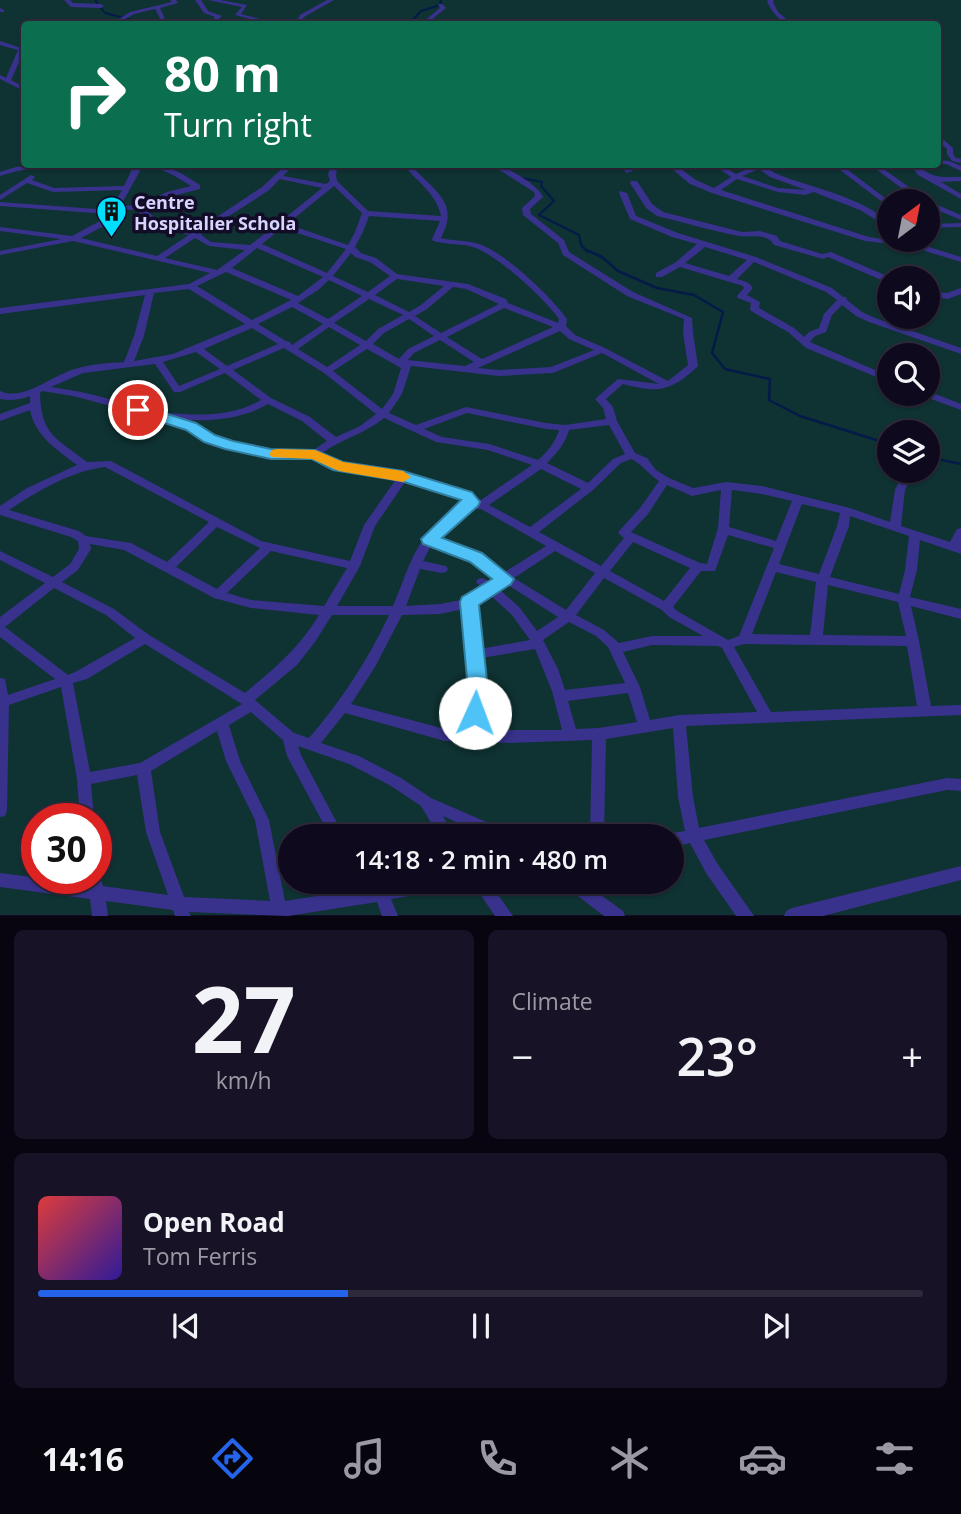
<!DOCTYPE html>
<meta charset="utf-8">
<style>
:root{--surface:#0e091d;--page:#171226;--text:#f1f3f6;--muted:#9b9aa4;--line:#2e2a3b;--accent:#2563eb}
body{margin:0;font-family:"Open Sans",sans-serif;background:var(--page);color:var(--text);height:100vh;display:flex;flex-direction:column;font-size:26px;white-space:nowrap}
*{box-sizing:border-box;margin:0}
p{font-size:23px;color:var(--muted)}
.icon{flex:none;width:38px;height:38px;fill:none;stroke:currentColor;stroke-width:2;stroke-linecap:round;stroke-linejoin:round}
.map{position:relative;height:916px;overflow:hidden}
.sheet{display:flex;flex-direction:column;gap:14px;padding:14px;background:#080510;flex:1}
.sheet>*{flex:none}
.guide{position:absolute;left:21px;top:21px;width:920px;height:147px;border-radius:7px;box-shadow:0 2px 5px #0004,0 0 0 2px var(--line);background:#0b6e4f;color:#fff;overflow:hidden}
.needle{width:46px;rotate:32deg}
.tools{position:absolute;left:877px;top:189px;display:grid;gap:14px}
.tools a{display:grid;place-items:center;width:63px;height:63px;border-radius:50%;background:var(--surface);box-shadow:0 2px 5px #0004,0 0 0 2px var(--line);font-size:35px}
.speed{position:absolute;left:21px;top:803px;display:flex;gap:14px;font-size:35px;font-weight:700;text-align:center}
.speed>*{display:grid;place-content:center;width:91px;height:91px;border-radius:50%;background:var(--surface);box-shadow:0 2px 5px #0004,0 0 0 2px var(--line);line-height:1}
.speed .limit{border:10px solid #d22;background:#fff;color:#111}
.pin{position:absolute;display:grid;place-items:center;width:60px;height:60px;color:#fff;margin:-30px;border:4px solid #fff;border-radius:50%;box-shadow:0 2px 7px #0007}
.me{position:absolute;width:77px;margin:-38px;rotate:2deg;stroke-linejoin:round;filter:drop-shadow(0 0 5px #0008)}
.turn{display:flex;align-items:center;gap:24px;height:147px;padding:0 28px;font-size:32px}
.turn .icon{width:91px;height:91px;stroke-width:2.5}
.turn b{display:block;font-size:49px;line-height:60px}
.big{font-size:52px;font-weight:600;line-height:1.1}
.sheet .card{flex:1;display:flex;flex-direction:column;justify-content:center;gap:10px;min-width:0;padding:0 24px;border-radius:10px;background:var(--page)}
.sheet .dial{align-items:center;gap:0}
.dial b{font-size:91px;line-height:1}
.song{display:flex;align-items:center;gap:21px}
.cover{width:84px;height:84px;border-radius:10px;background:linear-gradient(135deg,hsl(0 70% 55%),hsl(250 70% 35%))}
.played{height:7px;border-radius:4px;background:linear-gradient(90deg,var(--accent) 35%,var(--line) 35%)}
.keys{display:flex;justify-content:space-around;direction:ltr}
.heat{display:flex;justify-content:space-between;align-items:center;font-size:38px;direction:ltr}
.sheet .tiles{flex:1;display:grid;gap:14px;grid-template-columns:1fr 1fr}
.card:last-child{grid-column:span 2}
.trip{position:absolute;left:278px;top:824px;width:406px;height:70px;border-radius:35px;background:var(--surface);box-shadow:0 2px 5px #0004,0 0 0 2px var(--line);font-weight:600;line-height:70px;text-align:center}
.tabs{display:flex;height:112px;justify-content:space-around;align-items:center;background:#06040c;color:var(--muted)}
.tabs .icon{width:49px;height:49px}
.tabs .on{color:var(--accent)}
.tabs b{font-size:32px;color:var(--text)}
.map>svg:first-child{display:block}
.green{fill:#0f3232;fill-rule:evenodd}
.lines{fill:none;stroke-linecap:round;stroke-linejoin:round}
.stream-far1{stroke:#041b49;stroke-width:2}
.stream{stroke:#041b49;stroke-width:2.5}
.street{fill:#38328c;fill-rule:evenodd}
.route{fill:#4fc3f7;stroke:#337fa1;stroke-width:2}
.slow{fill:#f59e0b}
.labels{text-anchor:middle;dominant-baseline:central;stroke-width:7;stroke-linejoin:round;paint-order:stroke}
.far-poi-label{font-size:18px;font-weight:bold;fill:#d9d3ff;stroke:#120c27;text-anchor:start}
</style>
<div class="map">
<svg width="961" height="916" viewBox="0 0 961 916">
<rect width="100%" height="100%" fill="#120c27"/>
<path class="green" d="M0 0H961V915H0ZM24 24H938V164H24ZM889 201H928V240H889ZM889 278H928V317H889ZM889 355H928V394H889ZM889 432H928V471H889ZM37 819H96V878H37ZM290 836H672V882H290Z"/>
<g class="lines">
<path class="stream-far1" d="M95 0 105 13 147 24
M409 24 421 11 440 5 441 0
M499 164 508 170
M522 178 542 182 541 186 554 201 539 215 579 235 581 245 588 252"/>
<path class="stream" d="M586 250 602 257 618 271 657 288 694 295 723 312 712 353 725 369 770 379 769 400 800 416 889 444
M928 457 961 464"/>
<path class="street" d="M64 0H70L73 3 101 4 104 6 101 8 71 7Z
M170 0H176L178 3 160 8 167 24H163L155 9 134 14 117 24H111L130 12 172 2Z
M195 0H201L208 11 222 16 213 24H208L215 17 204 13Z
M208 0H220L247 5 241 14 264 20 254 24H248L255 20 235 15 242 7Z
M327 0H334L304 17 299 24H295L300 15Z
M768 0H774L773 2 778 12 792 24C780 24 773 12 767 2Z
M438 4H442L446 8 430 21 433 24H428L424 21 440 8Z
M0 8 4 10V12H0Z
M0 41 21 48 24 46V51L11 80 24 87V91L0 79V75L6 78 18 50 0 45Z
M938 135 953 148V154L956 158 961 159V163L952 161 947 154V149L938 141Z
M938 160 949 161 961 166V171L946 164H938Z
M38 164H65L17 171 0 176V172L16 167Z
M114 164H140V171L121 205 137 206 167 192 191 186 173 175 148 164C168 164 183 174 200 185V189L173 196 143 208 162 223 194 232 262 187 287 164H295L283 176 326 184 330 181 328 175 331 164H338L336 175 337 181 368 211 441 216C437 194 416 181 403 164H410C432 190 461 201 441 238 453 241 467 240 479 244 504 252 552 297 567 319L566 326 575 335 605 348 668 381 688 365 683 333 684 319 627 296 563 255 558 243 523 215 522 208 535 196 534 192 490 164C503 164 538 184 543 197L530 209 531 214 564 240 569 252 633 292 692 318 693 333 698 366 696 368C670 392 657 393 623 384L606 399 613 407 617 421 635 453 647 458 656 470 669 478 693 488 726 482 762 486 850 508 890 522 895 490 904 471H914L905 490 901 526 950 542 957 529 961 528V554L920 540 917 570 910 597 961 609V619L911 606 919 641 931 706 961 705V715L686 726 693 797 699 828 947 778 961 779V791L947 790 704 840 717 863 754 916H736L706 873 690 843 672 847V836H666L672 833 685 831 678 797 673 728 606 739 604 836H590L592 740 510 743 445 741 345 713 321 743 359 756 401 778 431 798 507 831 509 836H487L443 816 454 836H439L421 806 391 786 349 764 298 746 301 755 344 836H330L287 756 283 740 251 712 229 725 240 761 269 820 285 901 368 888 364 882H382L385 886 412 882H468L465 887 391 899 398 916H382L377 902 288 916 189 912 191 916H175L173 910 106 901 108 916H92L90 899 0 887V873L87 884 86 878H96V872L99 873 103 886 168 895 146 832 137 775 91 784 94 819H80L77 779 61 687 9 705 7 811 5 816 0 817V678L5 679 8 695 55 679 0 637V617L45 583 0 560V551L53 577 70 564 79 549 78 541 71 537 0 515V506L27 488 77 465C57 450 35 436 30 410L0 421V414L30 403V396C20 400 10 401 0 399V391C23 402 52 375 75 369 91 364 108 363 124 362L134 336 145 295 0 314V308L189 284 210 273 73 241 0 255V251L61 239 0 231V227L72 236 98 222 107 214 0 206V202L110 210 122 190 53 192 27 183 0 200V195L31 175 35 177 32 180 54 188 124 186 133 167ZM280 179 322 188 275 226 226 218 268 191ZM334 186 362 213 355 232 348 245 287 224ZM118 209 136 210 156 227 189 235 157 256 81 238 104 226ZM369 216 440 221 432 239 433 241C447 245 463 243 476 248 499 257 545 299 559 319L558 323 508 303 506 299 468 284 397 274 376 258 361 253 355 247 363 232ZM220 222 270 230 250 245 211 242 201 235ZM282 228 346 249 327 273 262 244ZM195 238 209 246 245 250 217 270 165 258ZM257 248 323 277 298 296 232 268ZM351 253 355 257 370 262 390 276 368 292 333 276ZM226 272 291 300 252 320 197 286ZM397 279 444 286 421 305 409 312 375 295ZM329 280 362 296 328 319 298 303 318 290ZM453 287 466 289 499 304 441 333 415 316 427 309ZM189 289 245 324 173 354 134 361 144 336 154 293ZM369 299 403 315 378 329 366 341 334 323ZM292 307 323 324 292 345 290 342 286 341 258 324ZM504 308 553 327 482 359 447 337ZM409 319 434 336 408 349 399 359 373 344 384 333ZM329 327 360 345 327 367 298 349ZM252 328 278 344 227 366 204 349ZM560 331 569 339 594 350 551 367 499 370 478 368ZM440 340 474 362 465 366 408 360 414 353ZM284 348 324 373 376 414 360 426 336 437 310 417 271 398 233 370ZM367 349 401 368 393 394 382 409 333 371ZM196 352 220 369 179 386 163 362ZM602 353 659 384 618 379 595 399 603 408 606 419 565 425 546 423 466 407 416 425 389 413 402 394 411 366 499 376 553 373ZM155 364 174 392H180L225 373 261 400C233 416 201 416 169 413L165 414 164 417C128 403 89 392 51 387L83 373ZM42 391 73 396 134 412 168 425 188 429 205 441 231 448 271 457H313L335 468 372 473 396 479 364 525 350 561 261 541 111 461 87 462C56 438 41 435 40 393ZM268 404 302 421 327 441 312 451H271L213 437 195 424 171 419C205 422 239 421 268 404ZM467 413 546 429 559 430C555 443 548 451 538 460L489 444 442 437 424 429ZM384 418 436 442 488 450 532 465 481 500 458 487 372 467 341 463 322 453C341 439 365 434 384 418ZM609 425 625 454 613 459 588 483 547 463C557 453 565 444 569 430ZM631 459C642 464 648 474 659 481L640 508 620 530 618 533 624 538 601 566 539 532 593 490 621 463ZM105 467 209 522 167 562 131 543 86 536 79 531 9 510C38 491 71 471 105 467ZM541 469 581 489 530 527 489 505ZM405 482 450 493 466 501C453 511 439 521 428 533 410 555 404 581 393 606H337L360 566 375 526ZM667 485 692 496 721 490 718 528 707 564 700 563 631 532 648 514ZM732 490 762 494 792 501 776 541 729 527ZM802 504 840 513 837 526 819 574 779 564ZM474 506 476 509H481L546 546 505 572 480 555 438 538ZM850 516 909 536 905 570 899 594 830 577 849 526ZM217 527 260 548 217 589 176 567ZM728 535 774 548 739 636 728 640 677 611 673 607 701 571H715ZM633 542 690 568 664 601 610 571ZM90 544 124 550 214 598 251 608 319 615C298 649 276 667 245 693L149 635 114 609 62 582 78 570 91 549ZM432 544 472 561 497 577 490 582 482 578 478 579 476 582 481 587 461 600 440 604 406 606 420 569 442 573 446 572 448 569 446 566 423 561ZM271 551 347 568 324 606 251 600 227 593ZM555 551 595 573 566 610 514 578ZM776 572 816 582 810 635 752 634ZM604 578 662 610 669 617 703 636H652L619 643 604 630 576 615ZM505 583 558 617 537 631 520 608 498 588ZM828 585 898 602 906 636 823 635ZM54 588 106 615 135 638 77 671 68 675 5 627ZM489 594 512 615 530 640 480 649 475 603ZM464 609 468 653 467 655 471 690 466 730 445 729 351 704 375 667 402 615 440 614ZM332 615H389C368 660 341 701 309 738L294 733 255 700 297 665 315 642ZM569 622 596 636 608 647 625 683 565 690 558 669 543 640ZM145 644 242 704 140 763 90 772 73 683 87 679ZM744 644 907 646 917 706 771 712 734 647ZM652 645 718 646 722 648 757 712 679 715 650 720 640 687 623 652ZM535 649 552 691 562 730H480L485 690 481 658ZM628 693 637 722 599 728 576 729 568 701ZM217 731 226 761 255 820 270 901 184 897 160 832 151 771Z
M621 164H628L633 171 626 173Z
M666 164H674L696 180 714 188 731 177 712 164H720L736 174 754 166 752 164C764 164 771 172 782 176 818 189 859 197 889 222V228L860 210 821 195 814 192 805 195 778 192 737 179 721 190 869 237 889 240H910L913 242 961 257V262L909 246 865 241 712 193 690 184ZM759 169 770 177 806 190 778 188 742 176Z
M832 164H840L889 201V207Z
M869 164H895L881 167 928 201 961 215V220L928 206V201H919Z
M910 164H917C931 179 942 177 961 177V181L941 182 961 194V199L918 175Z
M631 181H637L652 204 663 212 742 232 760 231 777 236 780 241 822 254 831 252 892 278H889V283L886 282 828 257 823 259 774 245C766 232 751 238 739 236 711 231 684 222 657 216L646 208 630 183Z
M620 191 627 193 636 216 678 233 756 257 832 288 843 297H846L847 300 862 312 875 318 961 348V354L869 322 856 316 842 305 832 315 826 332 815 336 810 342 889 376V382L886 381 806 348 788 332 751 311 750 309 751 303 738 298 737 296 744 288 743 286 680 267 662 277H656V273L676 262 697 244 672 237 630 219 619 193ZM705 247 747 260 729 276 685 263ZM754 262 826 292 837 300 824 314 819 328 809 332 804 337 794 328 759 308 760 302 747 295 753 288C749 282 744 281 737 279Z
M961 223V227L928 228V224Z
M961 288V294L948 299 928 296V291L947 293Z
M928 391 961 404V410L923 396 921 394H928Z
M961 866V880L823 916H784L786 911 792 908Z
M472 882H489L513 916H495Z
M563 882H583L623 911 625 916H604L566 887Z"/>
</g>
<path class="route" d="M138 405 196 423 215 435 233 441 271 449 315 450 343 462 403 471 472 492 480 502 478 506 442 538 482 553 514 579 511 584 479 605 488 690 482 719 475 721 468 719 465 713 468 690 460 602 462 597 492 579 470 562 423 544 421 539 461 500 401 481 333 470 312 459H271L225 449 204 442 186 430 133 413 131 410 133 407Z"/>
<path class="slow" d="M277 449 315 450 343 462 403 471 411 477 403 482 339 471 312 459 272 457 269 454 272 450Z"/>
<defs>
<symbol id="building-pin" viewBox="-11 -11 22 30"><path d="M0 17L-7.5 6A9.5 9.5 0 1 1 7.5 6Z" fill="#00defe" stroke="#120c27"/><path d="M-4-6H4V6H1V3H-1V6H-4ZM-2.5-4.3h1.7v1.8h-1.7ZM.8-4.3h1.7v1.8H.8ZM-2.5-1h1.7V.8h-1.7ZM.8-1h1.7V.8H.8Z" fill="#111"/></symbol>
</defs>
<g fill-rule="evenodd">
<use href="#building-pin" x="94" y="194" width="35" height="47"/>
</g>
<g class="labels">
<g class="far-poi-label">
<text x="134" y="202">Centre<tspan x="134" dy="21">Hospitalier Schola</tspan></text>
</g>
</g>
</svg>
<div class="tools">
<a><svg class="needle" viewBox="-14 -14 28 28"><path d="M0-13l5 13h-10z" fill="#e53935"/><path d="M0 13l5-13h-10z" fill="#9b9aa4"/></svg></a>
<a><svg class="icon" aria-label="sound" viewBox="0 0 24 24"><path d="M4 9h4l5-4v14l-5-4H4zM17 9q2 3 0 6"/></svg></a>
<a><svg class="icon" aria-label="search" viewBox="0 0 24 24"><circle cx="10" cy="10" r="6"/><path d="M15 15l6 6"/></svg></a>
<a><svg class="icon" aria-label="layers" viewBox="0 0 24 24"><path d="M12 4l9 5-9 5-9-5zM3 14l9 5 9-5"/></svg></a>
</div>
<div class="speed"><div class="limit">30</div></div>
<div class="pin" style="left:138px;top:410px;background:#d93025"><svg class="icon" aria-label="arrive" viewBox="0 0 24 24"><path d="M6 21V4h12l-3 4 3 4H6"/></svg></div>
<svg class="me" style="left:475px;top:713px" viewBox="-20 -20 40 40"><circle r="19" fill="#fff"/><path d="M0-13L10 11 0 6-10 11z" fill="#4fc3f7"/></svg>
<div class="trip">14:18 · 2 min · 480 m</div>
<div class="guide">
<div class="turn"><svg class="icon" aria-label="right" viewBox="0 0 24 24"><path d="M7 20v-9h11M14 6l5 5-5 5"/></svg><div><b>80 m</b>Turn right</div></div>
</div>
</div>
<section class="sheet">
<div class="tiles">
<div class="card dial"><b>27</b><p>km/h</p></div>
<div class="card"><p>Climate</p>
<div class="heat"><a>−</a><b class="big">23°</b><a>+</a></div>
</div>
<div class="card">
<div class="song"><i class="cover"></i><div><b>Open Road</b><p>Tom Ferris</p></div></div>
<div class="played"></div>
<div class="keys"><svg class="icon" aria-label="previous" viewBox="0 0 24 24"><path d="M18 5L8 12l10 7zM5 5v14"/></svg><svg class="icon" aria-label="pause" viewBox="0 0 24 24"><path d="M8 5v14M16 5v14"/></svg><svg class="icon" aria-label="next" viewBox="0 0 24 24"><path d="M6 5l10 7-10 7zM19 5v14"/></svg></div>
</div>
</div>
</section>
<nav class="tabs">
<b>14:16</b>
<svg class="icon on" aria-label="directions" viewBox="0 0 24 24"><path d="M12 3l9 9-9 9-9-9zM9 14v-3h6M13 9l2 2-2 2"/></svg>
<svg class="icon" aria-label="music" viewBox="0 0 24 24"><path d="M9 18V5l10-2v13"/><circle cx="6" cy="18" r="3"/><circle cx="16" cy="16" r="3"/></svg>
<svg class="icon" aria-label="phone" viewBox="0 0 24 24"><path d="M5 4h4l2 5-3 2q2 4 5 5l2-3 5 2v4C11 20 4 13 5 4z"/></svg>
<svg class="icon" aria-label="climate" viewBox="0 0 24 24"><path d="M12 3v18M4 7l16 10M4 17L20 7"/></svg>
<svg class="icon" aria-label="car" viewBox="0 0 24 24"><path d="M5 17H2v-5l4-1 3-4h7l3 4 3 1v5h-3M9 17h6M6 11h13"/><circle cx="7" cy="17" r="2"/><circle cx="17" cy="17" r="2"/></svg>
<svg class="icon" aria-label="filters" viewBox="0 0 24 24"><path d="M4 7h16M4 17h16"/><circle cx="9" cy="7" r="2"/><circle cx="15" cy="17" r="2"/></svg>
</nav>
